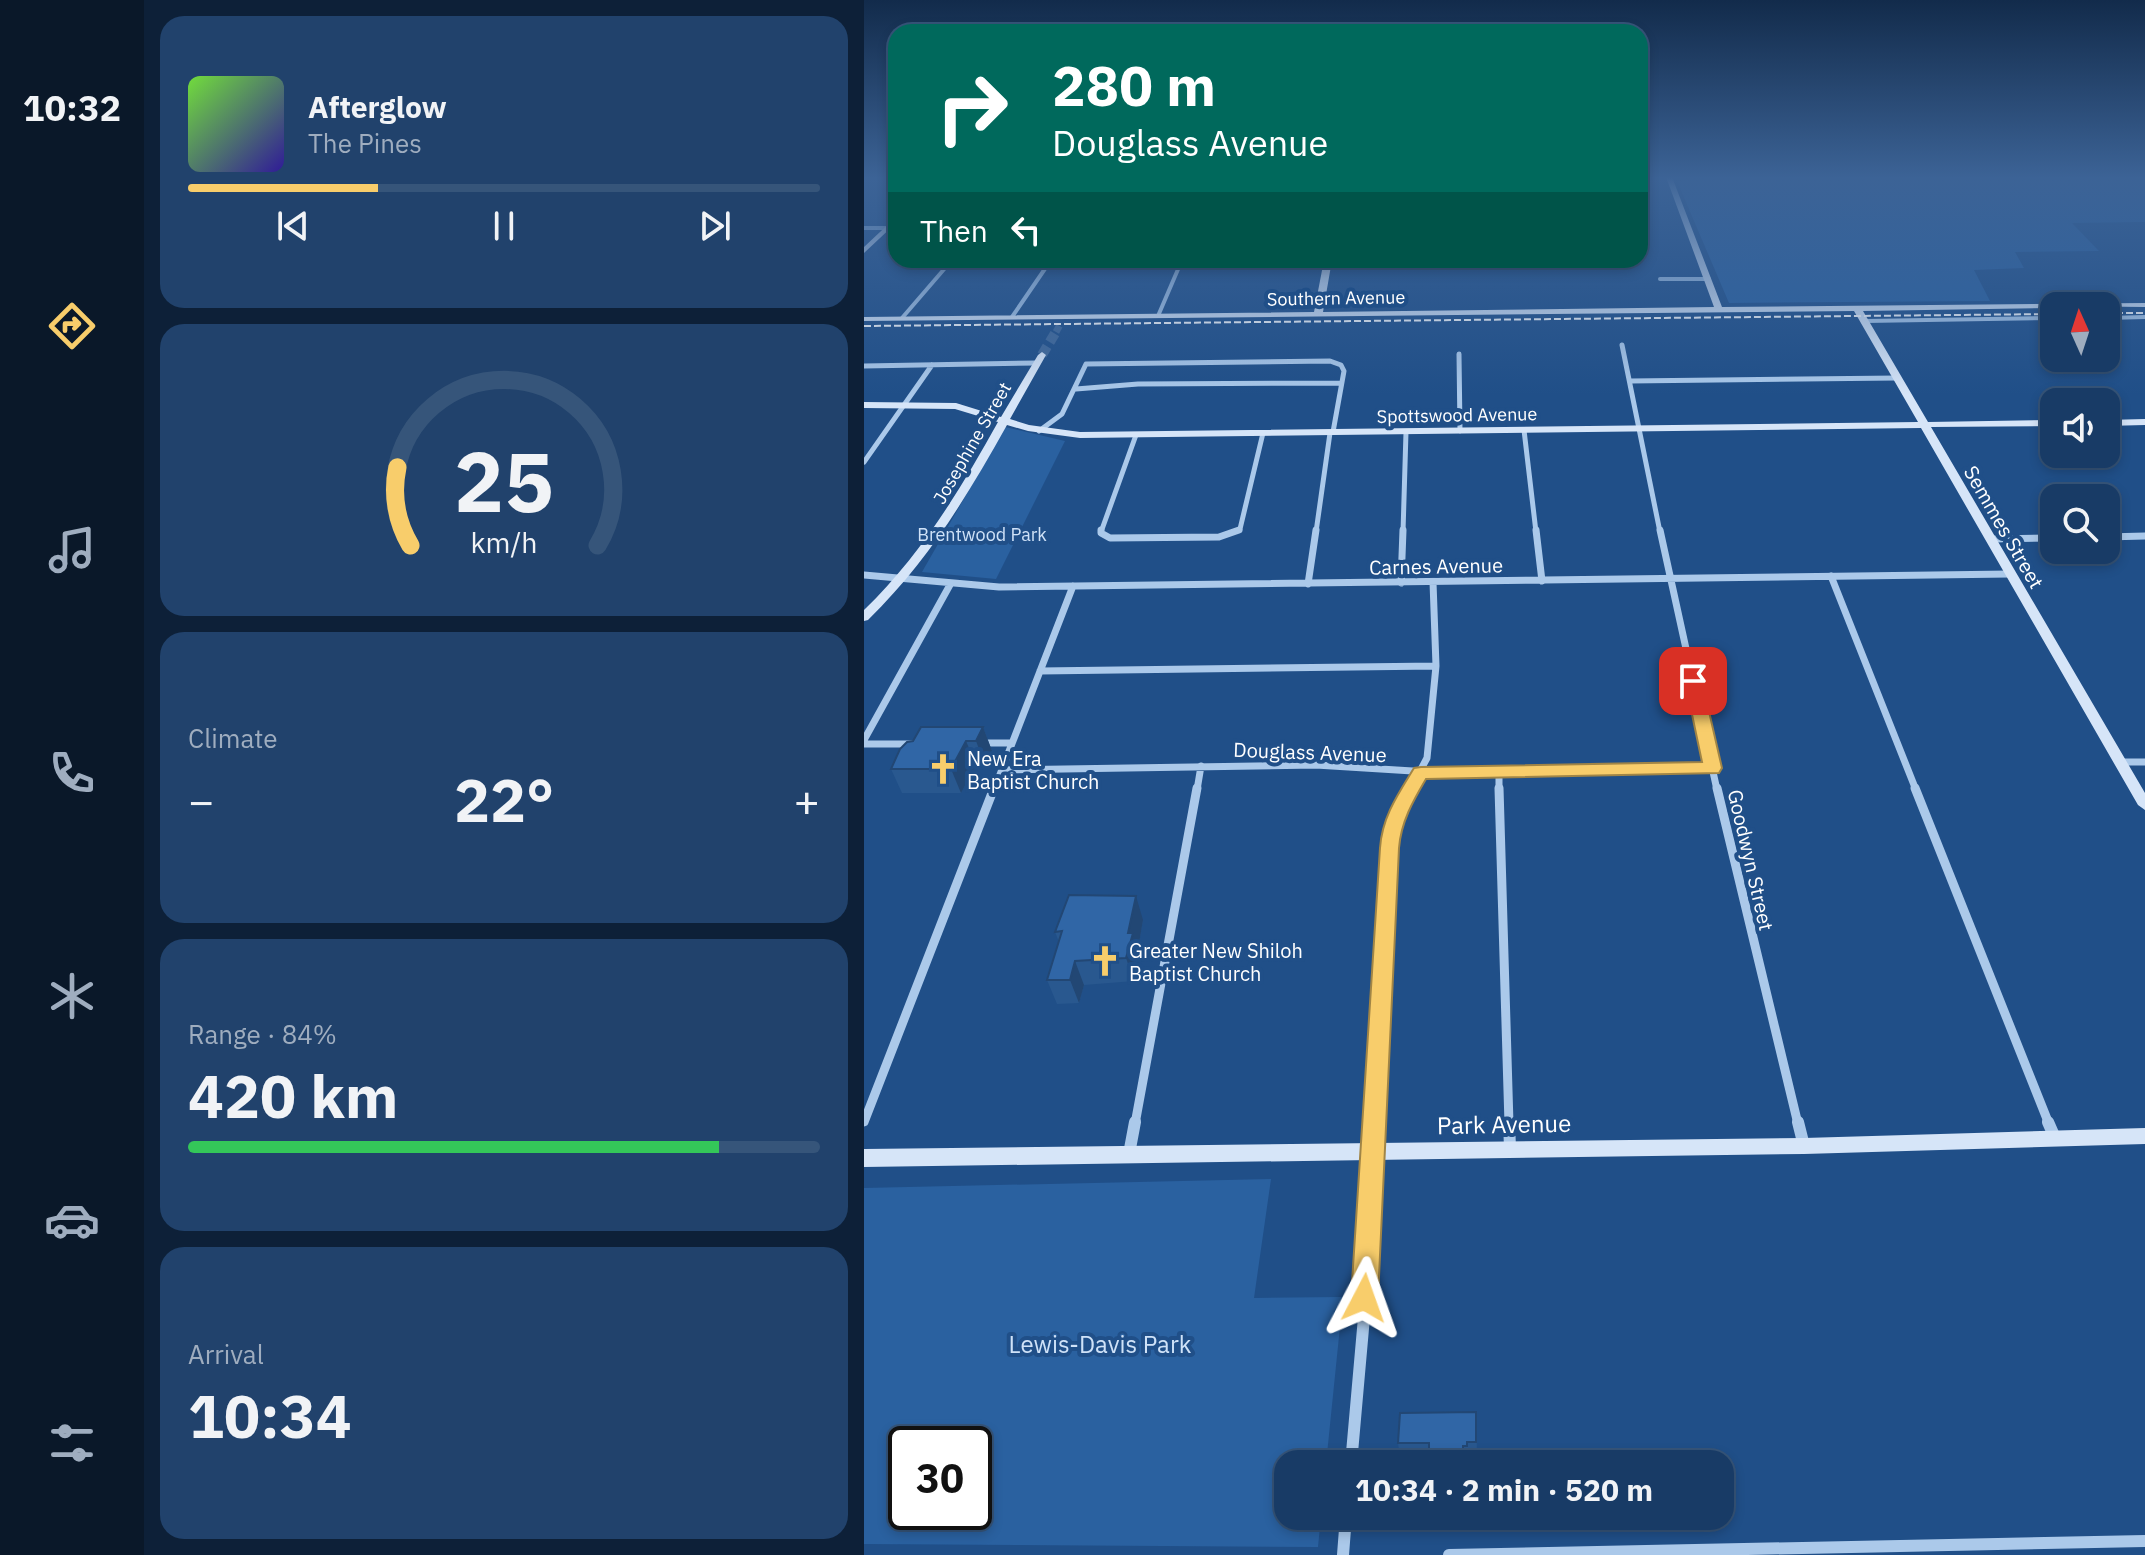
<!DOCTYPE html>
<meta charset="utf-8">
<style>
:root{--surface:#183b66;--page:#21426c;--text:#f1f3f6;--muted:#9fadbf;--line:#36557a;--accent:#f8cd6b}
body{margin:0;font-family:"IBM Plex Sans",sans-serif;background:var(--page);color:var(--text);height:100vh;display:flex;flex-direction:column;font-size:30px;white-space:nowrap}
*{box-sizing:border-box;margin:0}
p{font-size:26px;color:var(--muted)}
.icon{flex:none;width:44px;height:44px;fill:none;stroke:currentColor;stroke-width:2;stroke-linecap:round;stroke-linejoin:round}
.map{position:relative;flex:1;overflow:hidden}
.drawer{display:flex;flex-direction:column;gap:16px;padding:16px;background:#0d2038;width:720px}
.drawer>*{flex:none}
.banner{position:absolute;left:24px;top:24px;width:760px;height:244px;border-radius:24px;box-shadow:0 4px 12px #0003,0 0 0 2px var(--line);background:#00695c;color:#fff;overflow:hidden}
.needle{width:52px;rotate:357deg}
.controls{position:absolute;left:1176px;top:292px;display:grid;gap:16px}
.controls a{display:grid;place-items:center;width:80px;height:80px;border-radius:16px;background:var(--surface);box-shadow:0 4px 12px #0003,0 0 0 2px var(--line);font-size:40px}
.speed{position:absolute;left:24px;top:1426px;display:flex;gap:16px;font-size:40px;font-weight:700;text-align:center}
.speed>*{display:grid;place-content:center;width:104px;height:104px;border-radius:50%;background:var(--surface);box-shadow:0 4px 12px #0003,0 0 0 2px var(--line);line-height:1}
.speed .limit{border:4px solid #111;border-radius:12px;background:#fff;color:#111}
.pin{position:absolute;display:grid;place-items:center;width:68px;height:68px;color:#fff;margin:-34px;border-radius:16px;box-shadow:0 4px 12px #0006}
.me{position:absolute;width:88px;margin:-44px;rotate:4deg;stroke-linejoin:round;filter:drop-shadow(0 0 6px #0008)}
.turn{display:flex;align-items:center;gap:28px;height:168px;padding:0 32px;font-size:36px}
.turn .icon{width:104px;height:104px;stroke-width:2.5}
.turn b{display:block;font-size:56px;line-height:68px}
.then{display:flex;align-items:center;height:76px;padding:0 32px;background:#0003;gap:16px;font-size:30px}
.big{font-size:60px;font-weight:700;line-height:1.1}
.drawer .widget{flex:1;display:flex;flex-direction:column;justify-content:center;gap:12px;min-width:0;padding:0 28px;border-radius:24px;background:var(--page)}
.drawer .dial{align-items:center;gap:0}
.dial svg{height:208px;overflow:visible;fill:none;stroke:var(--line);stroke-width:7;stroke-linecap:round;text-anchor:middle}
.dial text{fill:var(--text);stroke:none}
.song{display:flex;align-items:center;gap:24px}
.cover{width:96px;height:96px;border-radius:12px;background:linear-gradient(135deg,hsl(100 70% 55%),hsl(250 70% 35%))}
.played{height:8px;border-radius:4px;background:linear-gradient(90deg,var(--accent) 30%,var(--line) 30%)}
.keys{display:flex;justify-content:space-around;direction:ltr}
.heat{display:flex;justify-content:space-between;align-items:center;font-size:44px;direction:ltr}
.charge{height:12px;border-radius:6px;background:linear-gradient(90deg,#34c759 84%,var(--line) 0)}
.trip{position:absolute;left:410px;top:1450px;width:460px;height:80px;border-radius:24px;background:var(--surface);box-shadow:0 4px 12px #0003,0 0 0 2px var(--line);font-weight:700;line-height:80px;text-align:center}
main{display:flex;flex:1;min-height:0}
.tab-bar{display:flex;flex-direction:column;width:144px;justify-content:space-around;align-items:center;background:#0a1829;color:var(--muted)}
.tab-bar .icon{width:56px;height:56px}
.tab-bar .active{color:var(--accent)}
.tab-bar b{font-size:36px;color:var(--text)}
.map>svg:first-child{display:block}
.green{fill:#2a61a0;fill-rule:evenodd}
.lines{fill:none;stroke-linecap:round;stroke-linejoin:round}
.secondary-tunnel-far1{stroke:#41699a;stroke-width:7;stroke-dasharray:7 4;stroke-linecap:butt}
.secondary-tunnel{stroke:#41699a;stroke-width:10;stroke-dasharray:10 5;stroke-linecap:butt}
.street-far4{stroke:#abc9ea;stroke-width:4}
.street-far3{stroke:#abc9ea;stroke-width:5}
.street-far2{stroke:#abc9ea;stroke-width:7}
.street-far1{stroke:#abc9ea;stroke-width:9}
.street{stroke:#abc9ea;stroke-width:12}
.secondary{fill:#d6e5f8;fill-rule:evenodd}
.rail{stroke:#fff;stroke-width:2;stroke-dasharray:7 3;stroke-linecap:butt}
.wall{fill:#29588f}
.shaded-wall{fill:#224774}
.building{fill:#3066a6;stroke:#224774;stroke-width:2}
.route{fill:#f8cd6b;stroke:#a18546;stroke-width:2}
.labels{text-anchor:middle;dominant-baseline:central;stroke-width:8;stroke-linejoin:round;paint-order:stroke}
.far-street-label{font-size:18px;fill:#fff;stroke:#204f88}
.far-park-label{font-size:18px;fill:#cfe2f8;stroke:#204f88}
.street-label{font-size:20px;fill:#fff;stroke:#204f88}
.poi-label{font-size:20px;fill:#fff;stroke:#204f88;text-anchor:start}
.near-street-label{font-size:24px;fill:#fff;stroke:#204f88}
.near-park-label{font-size:24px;fill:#cfe2f8;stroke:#204f88}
</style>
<main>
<nav class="tab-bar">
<b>10:32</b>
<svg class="icon active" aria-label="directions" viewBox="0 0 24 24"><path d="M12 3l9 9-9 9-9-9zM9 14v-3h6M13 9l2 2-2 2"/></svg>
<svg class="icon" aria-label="music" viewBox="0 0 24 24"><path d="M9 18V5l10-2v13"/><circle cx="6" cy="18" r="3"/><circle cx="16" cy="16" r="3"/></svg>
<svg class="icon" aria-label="phone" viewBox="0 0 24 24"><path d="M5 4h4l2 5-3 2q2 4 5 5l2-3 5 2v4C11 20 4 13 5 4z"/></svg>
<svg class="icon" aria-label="climate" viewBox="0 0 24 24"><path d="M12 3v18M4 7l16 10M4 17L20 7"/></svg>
<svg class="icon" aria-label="car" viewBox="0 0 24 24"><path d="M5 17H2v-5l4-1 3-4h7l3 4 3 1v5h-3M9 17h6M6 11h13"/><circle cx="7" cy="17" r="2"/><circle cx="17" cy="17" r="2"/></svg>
<svg class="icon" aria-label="filters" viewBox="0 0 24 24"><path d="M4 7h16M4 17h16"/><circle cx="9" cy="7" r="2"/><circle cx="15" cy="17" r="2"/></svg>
</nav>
<section class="drawer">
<div class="widget">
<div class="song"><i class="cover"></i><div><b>Afterglow</b><p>The Pines</p></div></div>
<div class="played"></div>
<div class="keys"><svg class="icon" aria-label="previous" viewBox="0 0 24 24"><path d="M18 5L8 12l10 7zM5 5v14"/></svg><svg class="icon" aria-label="pause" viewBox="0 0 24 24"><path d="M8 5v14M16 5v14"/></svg><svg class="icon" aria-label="next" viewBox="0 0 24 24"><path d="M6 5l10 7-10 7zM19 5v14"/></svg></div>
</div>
<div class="widget dial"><svg viewBox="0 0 100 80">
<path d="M14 69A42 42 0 1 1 86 69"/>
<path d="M14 69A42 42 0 0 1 9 39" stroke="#f8cd6b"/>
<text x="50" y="56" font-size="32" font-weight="700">25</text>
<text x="50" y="72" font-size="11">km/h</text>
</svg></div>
<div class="widget"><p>Climate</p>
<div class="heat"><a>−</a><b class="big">22°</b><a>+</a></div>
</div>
<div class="widget"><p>Range · 84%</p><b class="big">420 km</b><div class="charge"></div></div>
<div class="widget"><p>Arrival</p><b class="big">10:34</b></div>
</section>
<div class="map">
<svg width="1281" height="1555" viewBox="0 0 1281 1555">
<rect width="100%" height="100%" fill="#204f88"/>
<path class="green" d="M850 177H1281V222L1208 223 1235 251 1151 252 1160 268 1110 270 1126 301 865 303 813 181Z
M141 427 201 441 132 579 58 572Z
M407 1179 390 1298 479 1297 462 1464H424V1516H457L454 1547 0 1544V1188ZM42 1444H110V1512H42Z"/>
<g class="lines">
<path class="secondary-tunnel-far1" d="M192 332 197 323"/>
<path class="secondary-tunnel" d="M178 355 193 330"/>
<path class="street-far4" d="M0 228H23
M462 268 666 266
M796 279H845
M294 316 318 260
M148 317 187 260
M38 318 88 260
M1242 318 1281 317
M1001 321 1190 318"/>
<path class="street-far3" d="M758 345 796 532
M595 354 596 431
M0 366 172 363
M766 381 1033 378
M212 389 274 384 477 383
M660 430 672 532
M175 431 198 414 222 364 466 361 477 365 480 371 469 432
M0 462 68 365
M237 532 272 435
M369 532 376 529 399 433
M452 532 466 433
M539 532 542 432"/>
<path class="street-far2" d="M237 530V533L246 538 355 537 375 530
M672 530 678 581
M796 530 853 790
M1242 537 1281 536
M1128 539 1190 538
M0 575 135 587 1146 574
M967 576 1052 790
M537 583 539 530
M444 584 452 530
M176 671 572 666
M0 740 87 583
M117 743H147
M0 744H51
M1257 762H1281
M139 770 452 765 581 773 849 768
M635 773V790
M130 790 209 586
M333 790 337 766
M546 790 563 758 572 666 569 582"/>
<path class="street-far1" d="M635 788 645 1124
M853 788 934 1124
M1051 788 1185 1124
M0 1122 130 788
M271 1124 333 788
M510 1124 527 833 547 788"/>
<path class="street" d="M645 1122 646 1148
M934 1122 940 1146
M1184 1122 1191 1138
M265 1154 271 1122
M487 1464 501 1306 510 1122
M479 1555 482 1516
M585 1555 1281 1541"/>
<path class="secondary" d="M802 177H808L858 307 1281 303V307L1190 306V308L999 311 1064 422 1190 420V426L1067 427 1281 793V810L1274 805 1057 428 216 438 164 431 143 425C102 498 65 560 4 620L0 621V610C57 555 96 490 134 422L91 409 0 408V402L92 403 137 417 174 355 178 352 182 355 146 419 165 425 216 432 1054 422 990 311 0 321V317L450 312 460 260H468L459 312 850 307Z
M32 217V223L0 253V247Z
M1281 419V425L1242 426V420Z
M1281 1128V1144L940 1154 0 1167V1149L940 1138Z"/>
<path class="rail" d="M1242 313H1281
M0 326 1190 314"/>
</g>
<path class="wall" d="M119 727 128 751 121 765H112L97 793H38L27 769 49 741Z
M279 920 274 949 276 957 270 981 220 985 215 1003 193 1004 183 980 195 942 191 932Z
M612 1412 613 1455H604V1460H600V1464H565V1457H536L534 1443Z"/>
<path class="shaded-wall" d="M119 727 128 751 121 765 112 741Z
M102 741 112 765 97 793 87 769Z
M272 896 279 920 274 949 276 957 270 981 262 958 264 933Z
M211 961 220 985 215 1003 206 980Z"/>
<path class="building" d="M57 727H119L112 741H102L87 769H27L36 749 43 742 49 741Z
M205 895 272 896 264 933H269L262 958 211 961 206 980H183L198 931 191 932Z
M612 1412V1442H603V1446H599V1464H565V1443H534L536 1413Z"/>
<linearGradient id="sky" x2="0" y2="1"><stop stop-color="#122b4b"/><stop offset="0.45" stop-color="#3c6396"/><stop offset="1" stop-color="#3c6396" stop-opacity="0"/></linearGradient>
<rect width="1281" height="395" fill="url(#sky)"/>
<path class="route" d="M829 675 838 681 858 768 855 773 562 779C549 801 537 822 535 848L514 1298 510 1308 500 1311 491 1308 487 1298 516 848C518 817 534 794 550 768L557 767 838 762 821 681Z"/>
<defs>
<symbol id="church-bare" viewBox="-9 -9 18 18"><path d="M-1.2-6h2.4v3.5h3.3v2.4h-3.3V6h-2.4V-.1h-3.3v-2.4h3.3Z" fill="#f8cd6b" stroke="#204f88" stroke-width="2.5" paint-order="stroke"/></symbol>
</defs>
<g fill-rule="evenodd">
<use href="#church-bare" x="57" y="747" width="44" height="44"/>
<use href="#church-bare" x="219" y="939" width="44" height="44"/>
</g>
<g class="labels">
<g class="far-street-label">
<text transform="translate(472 298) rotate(-1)">Southern Avenue</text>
<text transform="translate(593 415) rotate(-1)">Spottswood Avenue</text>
<text transform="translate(108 443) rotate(-60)">Josephine Street</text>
</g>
<g class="far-park-label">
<text x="118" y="534">Brentwood Park</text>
</g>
<g class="street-label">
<text transform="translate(1140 527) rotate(60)">Semmes Street</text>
<text transform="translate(572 566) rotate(-1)">Carnes Avenue</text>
<text transform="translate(446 752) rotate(2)">Douglass Avenue</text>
<text transform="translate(887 860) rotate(77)">Goodwyn Street</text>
</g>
<g class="poi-label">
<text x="103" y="758">New Era<tspan x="103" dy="23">Baptist Church</tspan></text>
<text x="265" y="950">Greater New Shiloh<tspan x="265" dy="23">Baptist Church</tspan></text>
</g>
<g class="near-street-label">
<text transform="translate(640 1124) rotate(-1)">Park Avenue</text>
</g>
<g class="near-park-label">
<text x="236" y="1344">Lewis-Davis Park</text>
</g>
</g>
</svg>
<div class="controls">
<a><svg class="needle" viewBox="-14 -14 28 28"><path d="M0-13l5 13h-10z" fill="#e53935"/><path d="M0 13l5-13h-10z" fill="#9fadbf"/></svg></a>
<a><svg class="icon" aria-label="sound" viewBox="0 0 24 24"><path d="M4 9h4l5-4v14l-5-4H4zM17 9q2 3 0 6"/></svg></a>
<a><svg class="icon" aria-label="search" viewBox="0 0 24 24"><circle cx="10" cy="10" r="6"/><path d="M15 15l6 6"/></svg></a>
</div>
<div class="speed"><div class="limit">30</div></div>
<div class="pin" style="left:829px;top:681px;background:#d93025"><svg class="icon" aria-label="arrive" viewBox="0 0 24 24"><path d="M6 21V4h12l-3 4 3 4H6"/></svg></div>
<svg class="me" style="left:500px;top:1298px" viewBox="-20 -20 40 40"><path d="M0-17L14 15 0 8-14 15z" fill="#f8cd6b" stroke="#fff" stroke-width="4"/></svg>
<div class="trip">10:34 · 2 min · 520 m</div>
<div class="banner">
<div class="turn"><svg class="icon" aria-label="right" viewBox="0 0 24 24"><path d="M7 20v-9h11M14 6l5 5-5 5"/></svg><div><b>280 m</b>Douglass Avenue</div></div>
<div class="then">Then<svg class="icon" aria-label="left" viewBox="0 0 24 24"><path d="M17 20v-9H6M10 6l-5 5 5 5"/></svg></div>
</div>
</div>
</main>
